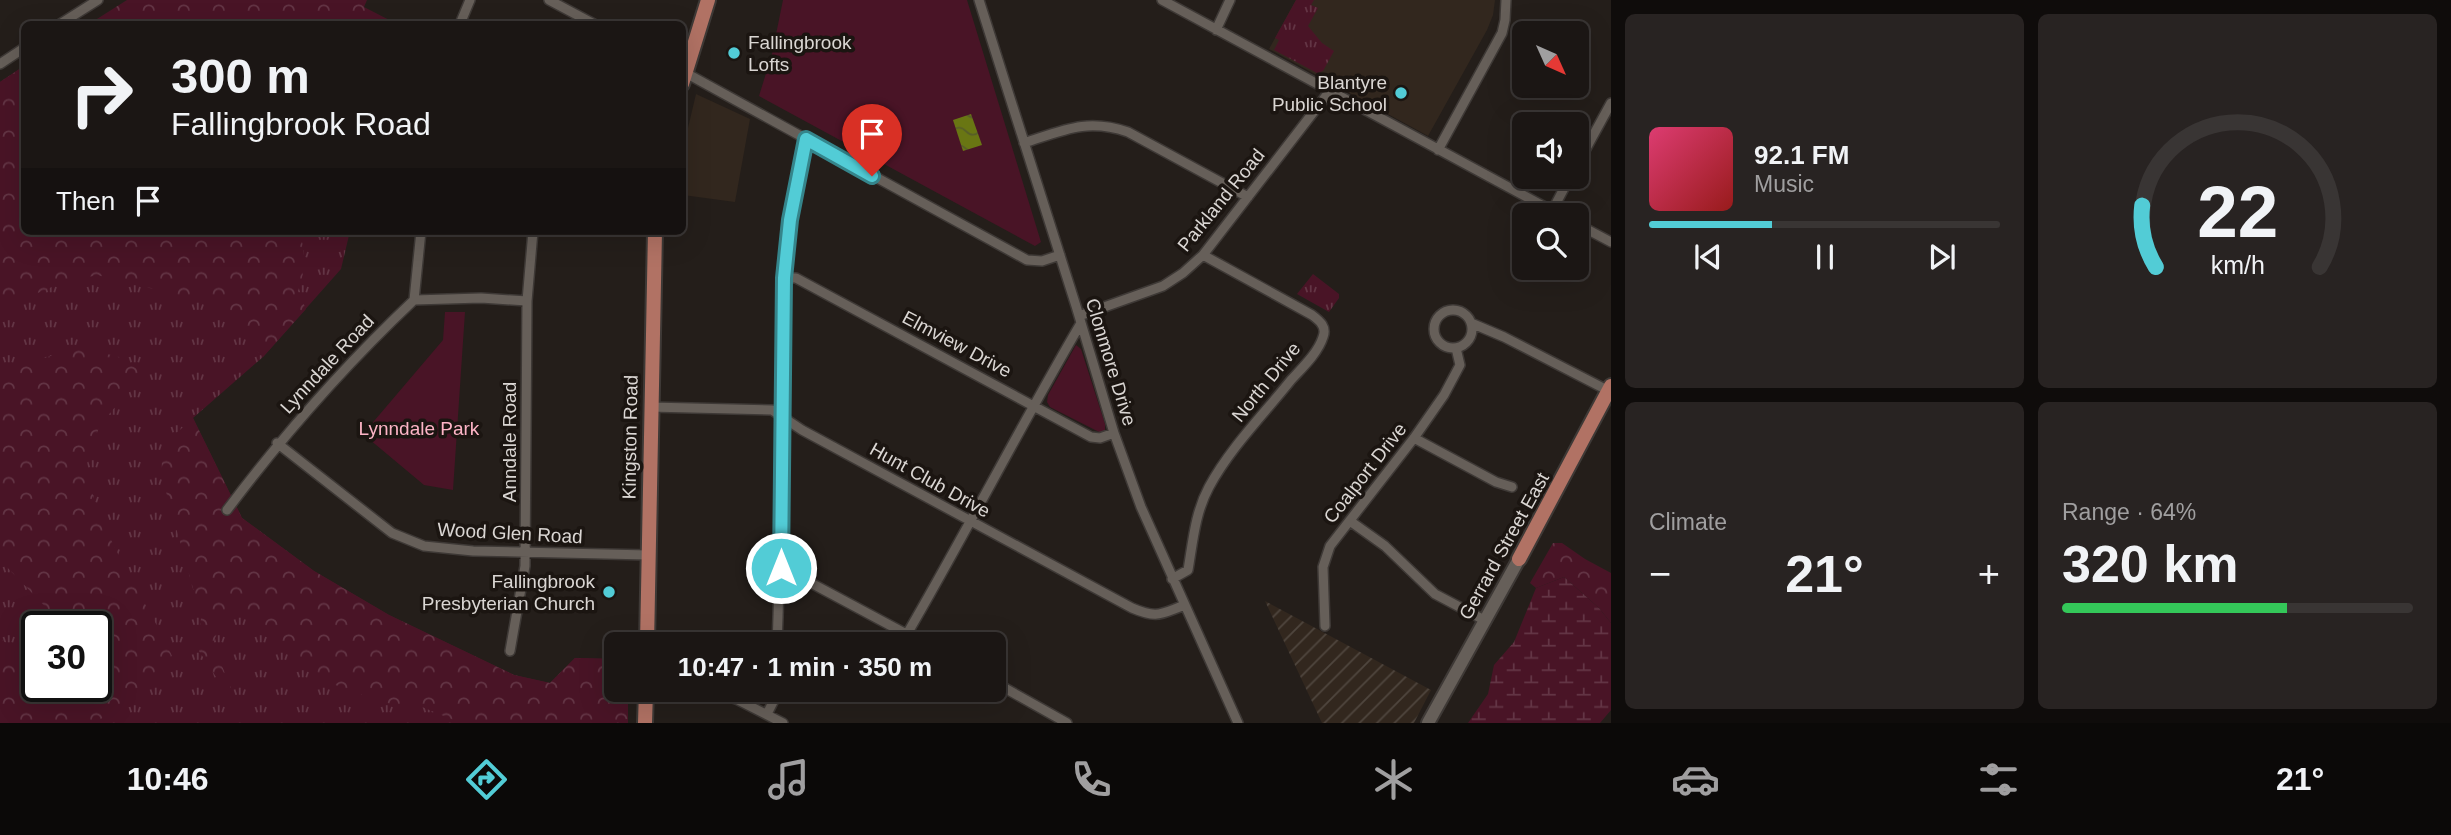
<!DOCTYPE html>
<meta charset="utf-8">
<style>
:root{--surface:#1b1614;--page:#282322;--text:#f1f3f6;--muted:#a09fa0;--line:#393534;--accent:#52ccd6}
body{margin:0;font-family:Helvetica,sans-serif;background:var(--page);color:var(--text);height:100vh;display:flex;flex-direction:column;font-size:26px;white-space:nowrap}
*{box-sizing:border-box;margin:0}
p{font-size:23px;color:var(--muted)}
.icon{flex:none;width:38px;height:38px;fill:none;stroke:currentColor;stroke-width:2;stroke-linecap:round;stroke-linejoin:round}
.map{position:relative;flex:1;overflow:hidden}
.details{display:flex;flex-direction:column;gap:14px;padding:14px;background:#0f0c0b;width:840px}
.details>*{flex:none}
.guide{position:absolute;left:21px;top:21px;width:665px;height:214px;border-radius:10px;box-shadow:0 7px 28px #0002,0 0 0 2px var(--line);background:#1b1614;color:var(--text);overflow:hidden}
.needle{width:46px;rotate:135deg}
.controls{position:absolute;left:1512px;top:21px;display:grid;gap:14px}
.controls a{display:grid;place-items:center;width:77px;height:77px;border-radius:10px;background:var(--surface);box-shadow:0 7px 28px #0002,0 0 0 2px var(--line);font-size:35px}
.speed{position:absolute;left:21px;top:611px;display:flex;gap:14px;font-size:35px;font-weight:700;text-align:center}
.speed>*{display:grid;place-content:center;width:91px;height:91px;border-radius:50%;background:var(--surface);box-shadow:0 7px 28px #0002,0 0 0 2px var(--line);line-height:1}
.speed .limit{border:4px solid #111;border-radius:10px;background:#fff;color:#111}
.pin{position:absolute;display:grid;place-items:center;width:60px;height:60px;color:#fff;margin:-72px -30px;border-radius:50% 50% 50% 0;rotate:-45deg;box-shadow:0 0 7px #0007}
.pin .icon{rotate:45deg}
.me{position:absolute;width:77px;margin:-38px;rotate:0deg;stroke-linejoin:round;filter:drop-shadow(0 0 5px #0008)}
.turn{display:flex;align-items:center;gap:24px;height:147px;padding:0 35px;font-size:32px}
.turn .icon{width:91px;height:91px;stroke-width:2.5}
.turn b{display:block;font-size:49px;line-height:60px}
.then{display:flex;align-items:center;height:66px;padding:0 35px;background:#0003;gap:14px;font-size:26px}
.big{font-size:52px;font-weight:700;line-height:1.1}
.details .widget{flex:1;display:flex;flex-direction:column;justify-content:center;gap:10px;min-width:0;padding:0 24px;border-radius:10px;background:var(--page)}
.details .dial{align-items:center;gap:0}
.dial svg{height:182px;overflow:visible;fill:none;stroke:var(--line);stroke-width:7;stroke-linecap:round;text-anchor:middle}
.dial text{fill:var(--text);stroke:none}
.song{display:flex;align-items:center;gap:21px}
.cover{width:84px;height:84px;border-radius:10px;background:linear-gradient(135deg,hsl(340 70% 55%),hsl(0 70% 35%))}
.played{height:7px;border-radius:4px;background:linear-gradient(90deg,var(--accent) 35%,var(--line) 35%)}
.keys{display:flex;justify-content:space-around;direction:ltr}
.heat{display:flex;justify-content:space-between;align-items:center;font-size:38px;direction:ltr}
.charge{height:10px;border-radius:5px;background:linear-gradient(90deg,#34c759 64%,var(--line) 0)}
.details .tiles{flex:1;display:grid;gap:14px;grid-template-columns:repeat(2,1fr)}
.trip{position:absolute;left:604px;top:632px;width:402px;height:70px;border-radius:10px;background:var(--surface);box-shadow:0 7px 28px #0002,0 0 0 2px var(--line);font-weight:700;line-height:70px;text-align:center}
.tabs{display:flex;height:112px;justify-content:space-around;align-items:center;background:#0b0908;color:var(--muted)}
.tabs .icon{width:49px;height:49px}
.tabs .active{color:var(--accent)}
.tabs b{font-size:32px;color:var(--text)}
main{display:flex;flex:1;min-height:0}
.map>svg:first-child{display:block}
.built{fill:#32271e}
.industrial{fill:url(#industrial-furrows)}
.grass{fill:url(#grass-tufts);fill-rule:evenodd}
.forest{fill:url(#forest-crowns)}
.wetland{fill:url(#wetland-marsh)}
.park{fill:#491426}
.water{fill:url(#water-waves)}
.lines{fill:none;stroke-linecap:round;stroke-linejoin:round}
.street-casing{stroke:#3e3936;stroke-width:12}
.secondary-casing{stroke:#3e3936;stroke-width:16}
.primary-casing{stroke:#3e3936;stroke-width:18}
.street{stroke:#665f59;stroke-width:9}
.secondary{stroke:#665f59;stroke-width:12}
.primary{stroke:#b17264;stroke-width:14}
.route-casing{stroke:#35858b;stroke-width:18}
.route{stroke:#52ccd6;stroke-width:12}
.poi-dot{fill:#52ccd6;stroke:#1b1511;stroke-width:2.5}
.labels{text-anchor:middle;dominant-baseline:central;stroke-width:7;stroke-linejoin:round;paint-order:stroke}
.poi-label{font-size:19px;fill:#dad6d3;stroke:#1b1511;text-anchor:end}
.street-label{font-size:19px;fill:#dad6d3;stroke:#1b1511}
.park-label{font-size:19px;fill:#fdb4c6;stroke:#1b1511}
</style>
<main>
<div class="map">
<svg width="1611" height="723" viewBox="0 0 1611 723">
<defs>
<pattern id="industrial-furrows" width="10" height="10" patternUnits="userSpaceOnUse" patternTransform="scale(1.75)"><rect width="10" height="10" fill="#32271e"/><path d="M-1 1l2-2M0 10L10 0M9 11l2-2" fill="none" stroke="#4f463e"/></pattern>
<pattern id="grass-tufts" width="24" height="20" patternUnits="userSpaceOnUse" patternTransform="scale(1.75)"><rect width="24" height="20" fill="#491426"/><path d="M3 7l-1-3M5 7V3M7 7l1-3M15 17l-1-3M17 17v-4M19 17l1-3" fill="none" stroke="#633545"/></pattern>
<pattern id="forest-crowns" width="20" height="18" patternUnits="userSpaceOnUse" patternTransform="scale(1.75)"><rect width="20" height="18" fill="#491426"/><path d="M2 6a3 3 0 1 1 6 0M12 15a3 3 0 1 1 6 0" fill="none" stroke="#633545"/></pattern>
<pattern id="wetland-marsh" width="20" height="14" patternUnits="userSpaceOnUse" patternTransform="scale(1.75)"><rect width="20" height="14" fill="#491426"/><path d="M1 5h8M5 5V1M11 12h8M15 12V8" fill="none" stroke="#633545"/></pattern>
<pattern id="water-waves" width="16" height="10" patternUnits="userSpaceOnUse" patternTransform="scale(1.75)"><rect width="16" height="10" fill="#697613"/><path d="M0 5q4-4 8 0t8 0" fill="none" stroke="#575e27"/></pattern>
</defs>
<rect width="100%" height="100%" fill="#241e1a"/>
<path class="built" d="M1296 0H1495L1493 15 1487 30 1428 136 1269 49Z
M696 94 750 119 735 202 683 195V149Z"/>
<path class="industrial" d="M1265 601 1431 690 1414 723H1322Z"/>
<path class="grass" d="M1296 0H1314L1311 5 1318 8 1308 26 1322 43 1334 51 1323 71 1317 73 1274 50 1279 40 1275 38Z
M24 66V231H350L341 269 263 357 193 418 242 518 314 571 389 615 514 675 550 683 575 658 616 659V690H628V723H0V82ZM37 626H96V686H37Z
M1313 274 1339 294V298L1329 312 1297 294Z"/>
<path class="forest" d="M127 0H367L364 7 397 24H89Z
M24 66V231H299C306 252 306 270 298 291L306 309 263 357 210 303 97 275 59 284 33 295 0 316V82Z
M75 348 117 356 141 371 142 379C121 401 101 418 90 447 72 496 152 607 172 656L112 713 93 723H0V638L37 671V686H96V626H64L0 560V386L26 364Z
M193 418 242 518 314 571 389 615 514 675 550 683 575 658 616 659V690H628V719L587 723H461L422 707H402L373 699 330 683 250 617H223L213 644 231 688 218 680 199 651 201 617 163 481C158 446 169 440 193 418Z
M1553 543H1562L1585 559 1611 573V623L1599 608 1564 577 1536 588 1530 583Z"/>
<path class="wetland" d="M1564 577 1599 608 1611 623V710L1600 723H1468L1488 694 1494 665 1514 642 1536 588Z"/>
<path class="park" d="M783 0H967L1041 242 1035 246 759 96 772 54Z
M445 312H465L453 490 424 485 363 434 443 340Z
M1076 345 1081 349 1105 424V430L1101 433 1050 407 1047 402 1048 395Z"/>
<path class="water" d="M971 114 982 145 963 151 953 120Z"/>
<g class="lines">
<defs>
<path id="street" d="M549 0 594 24
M979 0 1076 306 1114 433 1141 507 1238 723
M1162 0 1560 215
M60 24 98 0
M460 24 470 0
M1216 30 1230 0
M0 64 24 48
M684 72 1027 260 1042 261 1060 255
M1024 143C1064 130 1087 118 1128 132L1248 197
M1438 150 1502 33 1505 20 1506 0
M1577 165 1611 103
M1552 211 1570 177
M1577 224 1611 242
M784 278H796L1091 437 1100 438 1114 433
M414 300 481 298 527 301
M1434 329a19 19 0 1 1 38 0a19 19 0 1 1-38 0Z
M1079 316 1163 286 1183 273 1203 255 1329 92
M1471 323 1504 337 1609 391
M650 407 772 410 802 430 1132 608C1158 619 1160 614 1185 605
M1414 438 1496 482 1512 487
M277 443 392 533 424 546 473 551 648 555
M227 510C285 433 344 366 414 300L421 231
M1350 521 1385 546 1435 594 1486 621
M781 567 925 644
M1172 579 1188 570C1193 541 1195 513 1209 487 1230 448 1264 414 1291 380 1302 368 1318 353 1323 337 1327 327 1320 321 1312 315L1203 255
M1325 626 1323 567 1330 546 1414 438 1444 395 1460 365 1456 348
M907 634C967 531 1021 425 1081 323
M777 644C781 553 780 463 782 372 783 294 785 215 806 139
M510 651 525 566 527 301 533 231
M994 682 1067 723
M708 690 736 699 783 723
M767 714 774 700V690"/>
<path id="secondary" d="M1428 723 1519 559"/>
<path id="primary" d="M682 84 708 0
M1519 559 1611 386
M647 644 655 231
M645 723 646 690"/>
</defs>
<use href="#street" class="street-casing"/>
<use href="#secondary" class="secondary-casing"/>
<use href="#primary" class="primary-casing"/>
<use href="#street" class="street"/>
<use href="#secondary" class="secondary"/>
<use href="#primary" class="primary"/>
</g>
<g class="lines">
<defs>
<path id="route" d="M781 568 784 278 790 220 806 139 872 176"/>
</defs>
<use href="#route" class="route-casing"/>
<use href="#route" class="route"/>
</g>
<g class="poi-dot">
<circle cx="734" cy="53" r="7"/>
<circle cx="1401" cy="93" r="7"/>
<circle cx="609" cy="592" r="7"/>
</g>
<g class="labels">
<g class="poi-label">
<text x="748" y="42" text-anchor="start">Fallingbrook<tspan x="748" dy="22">Lofts</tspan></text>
<text x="1387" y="82">Blantyre<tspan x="1387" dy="22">Public School</tspan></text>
<text x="595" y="581">Fallingbrook<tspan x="595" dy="22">Presbyterian Church</tspan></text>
</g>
<g class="street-label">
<text transform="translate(1221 200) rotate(-51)">Parkland Road</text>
<text transform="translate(957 344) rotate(28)">Elmview Drive</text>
<text transform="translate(1111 362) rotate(73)">Clonmore Drive</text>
<text transform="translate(327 364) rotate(-47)">Lynndale Road</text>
<text transform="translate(1266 382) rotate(-51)">North Drive</text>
<text transform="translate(630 437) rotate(-89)">Kingston Road</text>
<text transform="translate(509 442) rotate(-90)">Anndale Road</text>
<text transform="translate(1365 473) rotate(-52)">Coalport Drive</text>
<text transform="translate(930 480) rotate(29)">Hunt Club Drive</text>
<text transform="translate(510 533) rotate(3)">Wood Glen Road</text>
<text transform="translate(1504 546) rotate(-61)">Gerrard Street East</text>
</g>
<g class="park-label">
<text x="419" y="428">Lynndale Park</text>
</g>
</g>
</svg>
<div class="controls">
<a><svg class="needle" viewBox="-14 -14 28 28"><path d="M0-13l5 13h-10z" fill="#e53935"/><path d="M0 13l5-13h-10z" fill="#a09fa0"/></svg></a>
<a><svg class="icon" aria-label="sound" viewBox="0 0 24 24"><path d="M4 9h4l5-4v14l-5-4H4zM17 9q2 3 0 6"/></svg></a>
<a><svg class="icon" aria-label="search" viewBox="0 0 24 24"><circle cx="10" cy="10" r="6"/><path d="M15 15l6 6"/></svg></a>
</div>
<div class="speed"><div class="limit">30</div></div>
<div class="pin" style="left:872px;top:176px;background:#d93025"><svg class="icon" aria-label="arrive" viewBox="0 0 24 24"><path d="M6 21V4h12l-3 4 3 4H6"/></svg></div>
<svg class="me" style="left:781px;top:568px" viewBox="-20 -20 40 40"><circle r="17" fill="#52ccd6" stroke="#fff" stroke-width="3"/><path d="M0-11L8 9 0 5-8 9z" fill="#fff"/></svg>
<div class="trip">10:47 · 1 min · 350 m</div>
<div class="guide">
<div class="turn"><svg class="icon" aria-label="right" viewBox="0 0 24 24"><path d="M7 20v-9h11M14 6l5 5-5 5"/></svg><div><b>300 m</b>Fallingbrook Road</div></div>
<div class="then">Then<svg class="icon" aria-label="arrive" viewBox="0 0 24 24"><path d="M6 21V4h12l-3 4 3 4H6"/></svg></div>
</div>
</div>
<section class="details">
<div class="tiles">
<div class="widget">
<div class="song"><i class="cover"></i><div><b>92.1 FM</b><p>Music</p></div></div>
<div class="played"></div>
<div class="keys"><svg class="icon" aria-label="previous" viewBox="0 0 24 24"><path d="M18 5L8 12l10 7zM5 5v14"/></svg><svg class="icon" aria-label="pause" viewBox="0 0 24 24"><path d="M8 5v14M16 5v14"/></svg><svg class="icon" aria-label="next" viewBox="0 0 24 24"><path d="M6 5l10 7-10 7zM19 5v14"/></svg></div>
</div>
<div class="widget dial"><svg viewBox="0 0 100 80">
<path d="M14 69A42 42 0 1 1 86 69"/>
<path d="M14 69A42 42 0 0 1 8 42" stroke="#52ccd6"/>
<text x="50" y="56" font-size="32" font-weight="700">22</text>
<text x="50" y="72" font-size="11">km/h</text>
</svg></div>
<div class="widget"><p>Climate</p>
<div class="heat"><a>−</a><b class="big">21°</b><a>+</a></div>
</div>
<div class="widget"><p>Range · 64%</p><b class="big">320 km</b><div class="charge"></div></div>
</div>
</section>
</main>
<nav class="tabs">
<b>10:46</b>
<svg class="icon active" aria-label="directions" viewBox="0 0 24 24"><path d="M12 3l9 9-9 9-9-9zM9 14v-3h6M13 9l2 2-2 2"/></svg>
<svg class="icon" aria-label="music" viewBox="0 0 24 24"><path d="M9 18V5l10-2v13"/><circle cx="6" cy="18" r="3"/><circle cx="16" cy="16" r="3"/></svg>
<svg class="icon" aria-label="phone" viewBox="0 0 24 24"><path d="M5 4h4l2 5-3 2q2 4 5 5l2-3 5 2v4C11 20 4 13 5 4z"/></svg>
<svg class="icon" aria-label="climate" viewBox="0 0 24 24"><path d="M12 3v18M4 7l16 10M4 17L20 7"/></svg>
<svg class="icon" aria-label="car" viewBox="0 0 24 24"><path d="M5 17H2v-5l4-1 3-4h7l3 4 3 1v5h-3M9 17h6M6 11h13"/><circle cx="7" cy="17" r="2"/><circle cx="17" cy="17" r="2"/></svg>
<svg class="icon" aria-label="filters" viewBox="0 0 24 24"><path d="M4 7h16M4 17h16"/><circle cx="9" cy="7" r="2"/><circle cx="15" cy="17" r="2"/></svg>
<b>21°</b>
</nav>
